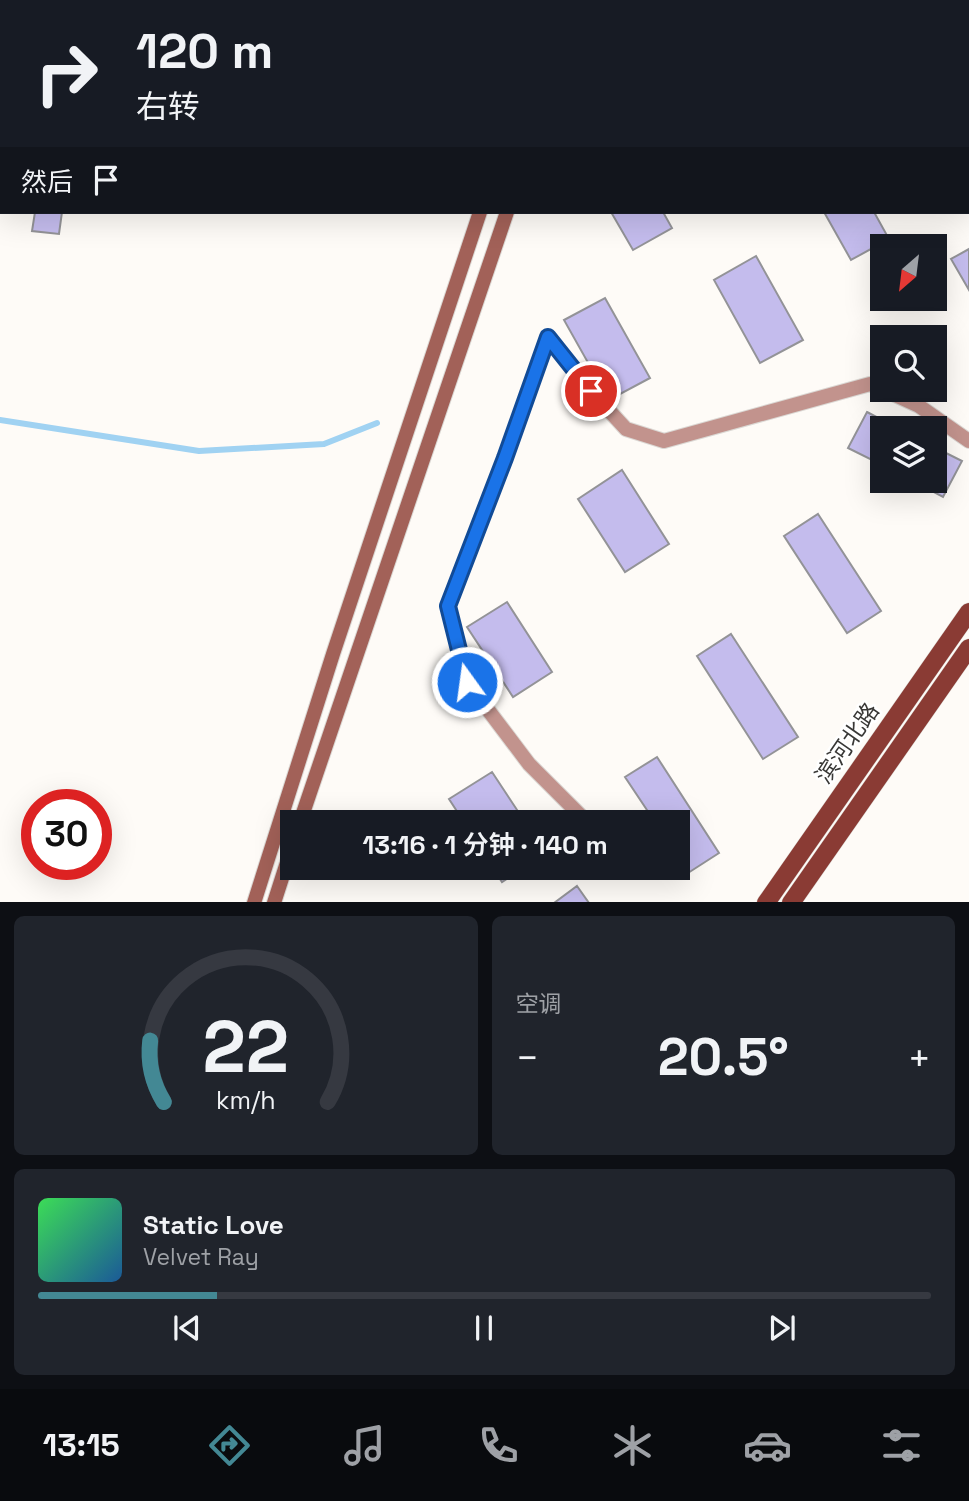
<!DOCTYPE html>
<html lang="zh">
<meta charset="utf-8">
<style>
:root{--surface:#171b24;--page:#20242c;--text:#f1f3f6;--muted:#9ea1a6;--line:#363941;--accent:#438894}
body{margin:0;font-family:"Space Grotesk","Noto Sans SC",sans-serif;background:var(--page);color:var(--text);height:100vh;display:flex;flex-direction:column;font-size:26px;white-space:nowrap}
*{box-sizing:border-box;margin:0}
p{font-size:23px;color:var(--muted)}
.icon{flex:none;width:38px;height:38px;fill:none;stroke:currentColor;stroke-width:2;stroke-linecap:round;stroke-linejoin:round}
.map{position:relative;height:902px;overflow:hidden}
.details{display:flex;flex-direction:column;gap:14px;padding:14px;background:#0d0f14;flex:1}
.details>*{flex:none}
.guide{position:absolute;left:0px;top:0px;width:970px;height:214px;box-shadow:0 7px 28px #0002;background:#171b24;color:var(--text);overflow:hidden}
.needle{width:46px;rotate:208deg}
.tools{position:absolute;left:870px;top:234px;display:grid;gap:14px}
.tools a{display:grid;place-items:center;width:77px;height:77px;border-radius:0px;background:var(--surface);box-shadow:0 7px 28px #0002;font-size:35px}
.speed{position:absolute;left:21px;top:789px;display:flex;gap:14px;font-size:35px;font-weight:700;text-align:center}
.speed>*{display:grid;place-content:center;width:91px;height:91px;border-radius:50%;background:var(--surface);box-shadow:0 7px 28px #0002;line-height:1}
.speed .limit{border:10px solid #d22;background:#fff;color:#111}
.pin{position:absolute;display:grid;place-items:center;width:60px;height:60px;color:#fff;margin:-30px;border:4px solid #fff;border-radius:50%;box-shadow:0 2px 7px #0007}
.me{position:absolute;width:77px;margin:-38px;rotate:346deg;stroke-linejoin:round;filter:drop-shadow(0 0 5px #0008)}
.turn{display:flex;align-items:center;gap:24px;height:147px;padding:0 21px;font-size:32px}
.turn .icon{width:91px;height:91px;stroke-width:2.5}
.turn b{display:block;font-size:49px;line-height:60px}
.then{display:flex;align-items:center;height:66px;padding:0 21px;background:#0003;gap:14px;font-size:26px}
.big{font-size:52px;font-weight:600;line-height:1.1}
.details .tile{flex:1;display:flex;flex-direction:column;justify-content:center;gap:10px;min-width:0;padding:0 24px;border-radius:10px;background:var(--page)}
.details .dial{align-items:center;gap:0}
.dial svg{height:182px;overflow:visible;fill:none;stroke:var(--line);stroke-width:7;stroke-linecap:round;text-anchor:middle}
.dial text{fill:var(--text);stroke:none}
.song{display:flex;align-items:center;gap:21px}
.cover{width:84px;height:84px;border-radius:10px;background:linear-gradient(135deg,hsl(130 70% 55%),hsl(210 70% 35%))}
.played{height:7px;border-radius:4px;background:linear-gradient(90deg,var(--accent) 20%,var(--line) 20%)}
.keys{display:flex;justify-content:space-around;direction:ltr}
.heat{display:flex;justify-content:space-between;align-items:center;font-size:38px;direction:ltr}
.details .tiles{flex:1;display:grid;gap:14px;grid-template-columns:1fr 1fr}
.tile:last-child{grid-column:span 2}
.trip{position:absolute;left:280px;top:810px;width:410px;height:70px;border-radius:0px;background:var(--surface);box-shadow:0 7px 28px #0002;font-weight:600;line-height:70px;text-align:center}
.tab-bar{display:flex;height:112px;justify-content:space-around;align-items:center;background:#090b0e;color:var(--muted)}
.tab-bar .icon{width:49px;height:49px}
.tab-bar .on{color:var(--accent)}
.tab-bar b{font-size:32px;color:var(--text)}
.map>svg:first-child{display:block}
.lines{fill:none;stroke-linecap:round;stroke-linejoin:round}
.stream{stroke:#a0d2f2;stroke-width:6}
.building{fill:#c4bced;stroke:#939397;stroke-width:2}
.street-casing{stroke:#dbd8d4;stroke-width:16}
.secondary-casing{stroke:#dbd8d4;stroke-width:16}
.primary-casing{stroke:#dbd8d4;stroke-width:19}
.street{stroke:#c2938d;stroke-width:14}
.secondary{stroke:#a26158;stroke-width:14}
.primary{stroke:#8a3b34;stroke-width:18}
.route-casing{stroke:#114b97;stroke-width:18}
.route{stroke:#1a73e8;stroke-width:12}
.labels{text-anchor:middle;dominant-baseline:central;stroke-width:5;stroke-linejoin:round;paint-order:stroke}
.street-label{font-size:23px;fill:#393836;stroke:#fff}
</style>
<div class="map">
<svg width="969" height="903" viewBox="0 0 969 903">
<rect width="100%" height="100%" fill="#fefbf7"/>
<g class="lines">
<path class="stream" d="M0 420 199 451 324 444 377 423"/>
</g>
<path class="building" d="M35 212H62L59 234 32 231Z
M611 212H663L672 228 633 250Z
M824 212H874L889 239 851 260Z
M969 249V290L951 259Z
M756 256 803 340 760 363 714 280Z
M605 298 650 378 609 400 564 320Z
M867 412 899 429H882V465L848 448Z
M934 447 962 461 943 497 913 481H934Z
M622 470 669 544 625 572 578 499Z
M818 514 881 611 847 633 784 536Z
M507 602 552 672 513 697 467 627Z
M731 634 798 737 763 759 697 656Z
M657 757 719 853 688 873 677 857V822H655L625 777Z
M492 772 525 822H464L449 799Z
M493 868H524L502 882Z
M577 886 589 903H554Z"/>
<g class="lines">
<defs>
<path id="street" d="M548 337 505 459 448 606 467 682 529 764 587 822
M548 337 591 391 626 429 664 441 870 384 882 389
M884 390 919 406 969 441
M637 868 638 869"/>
<path id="secondary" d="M550 2 551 0
M578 2 579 0
M300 822 507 212
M254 903 333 654 480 212
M274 903 292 847"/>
<path id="primary" d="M766 903 969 612
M791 903 969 648"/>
</defs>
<use href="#street" class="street-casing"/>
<use href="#secondary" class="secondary-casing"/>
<use href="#primary" class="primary-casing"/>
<use href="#street" class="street"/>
<use href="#secondary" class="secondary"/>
<use href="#primary" class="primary"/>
</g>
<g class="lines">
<defs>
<path id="route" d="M467 682 448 606 505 458 548 337 591 391"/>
</defs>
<use href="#route" class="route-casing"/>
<use href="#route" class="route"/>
</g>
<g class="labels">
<g class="street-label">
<text transform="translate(847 743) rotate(-55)">滨河北路</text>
</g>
</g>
</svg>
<div class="tools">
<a><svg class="needle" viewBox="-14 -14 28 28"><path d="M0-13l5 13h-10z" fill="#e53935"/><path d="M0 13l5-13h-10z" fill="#9ea1a6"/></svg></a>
<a><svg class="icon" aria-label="search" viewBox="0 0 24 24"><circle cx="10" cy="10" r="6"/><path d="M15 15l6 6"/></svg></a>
<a><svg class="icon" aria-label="layers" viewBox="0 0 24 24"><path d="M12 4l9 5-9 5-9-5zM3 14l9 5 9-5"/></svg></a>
</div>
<div class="speed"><div class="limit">30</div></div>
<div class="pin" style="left:591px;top:391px;background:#d93025"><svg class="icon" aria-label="arrive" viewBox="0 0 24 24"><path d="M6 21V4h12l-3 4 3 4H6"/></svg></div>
<svg class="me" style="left:467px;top:682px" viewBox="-20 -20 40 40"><circle r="17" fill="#1a73e8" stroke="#fff" stroke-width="3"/><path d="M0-11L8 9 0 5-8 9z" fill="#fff"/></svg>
<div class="trip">13:16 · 1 分钟 · 140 m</div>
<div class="guide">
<div class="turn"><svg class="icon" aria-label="right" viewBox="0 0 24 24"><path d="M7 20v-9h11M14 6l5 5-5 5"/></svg><div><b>120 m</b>右转</div></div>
<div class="then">然后<svg class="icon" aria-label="arrive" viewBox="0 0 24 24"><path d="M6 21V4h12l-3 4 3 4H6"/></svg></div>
</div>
</div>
<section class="details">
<div class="tiles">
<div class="tile dial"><svg viewBox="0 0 100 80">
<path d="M14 69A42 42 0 1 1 86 69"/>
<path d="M14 69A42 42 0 0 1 8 42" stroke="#438894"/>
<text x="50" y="56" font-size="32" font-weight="700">22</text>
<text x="50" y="72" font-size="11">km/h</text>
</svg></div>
<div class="tile"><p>空调</p>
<div class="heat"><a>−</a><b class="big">20.5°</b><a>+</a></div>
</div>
<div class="tile">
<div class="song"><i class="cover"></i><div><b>Static Love</b><p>Velvet Ray</p></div></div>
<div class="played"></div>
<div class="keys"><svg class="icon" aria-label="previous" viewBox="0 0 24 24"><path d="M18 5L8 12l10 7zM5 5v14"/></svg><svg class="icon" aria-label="pause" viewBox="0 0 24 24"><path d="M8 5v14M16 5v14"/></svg><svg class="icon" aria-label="next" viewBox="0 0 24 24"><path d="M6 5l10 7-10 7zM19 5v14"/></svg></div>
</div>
</div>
</section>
<nav class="tab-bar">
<b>13:15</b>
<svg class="icon on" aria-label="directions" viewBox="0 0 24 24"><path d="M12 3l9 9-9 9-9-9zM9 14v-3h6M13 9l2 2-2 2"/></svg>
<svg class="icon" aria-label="music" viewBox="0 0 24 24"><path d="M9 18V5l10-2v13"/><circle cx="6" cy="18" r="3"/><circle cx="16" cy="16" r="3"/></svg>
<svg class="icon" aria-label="phone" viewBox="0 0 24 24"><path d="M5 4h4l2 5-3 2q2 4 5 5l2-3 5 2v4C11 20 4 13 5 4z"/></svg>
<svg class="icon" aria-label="climate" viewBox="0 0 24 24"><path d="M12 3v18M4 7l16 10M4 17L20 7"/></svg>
<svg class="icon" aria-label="car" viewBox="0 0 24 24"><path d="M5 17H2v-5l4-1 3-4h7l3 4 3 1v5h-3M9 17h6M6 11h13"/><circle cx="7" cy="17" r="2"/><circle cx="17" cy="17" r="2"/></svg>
<svg class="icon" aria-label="filters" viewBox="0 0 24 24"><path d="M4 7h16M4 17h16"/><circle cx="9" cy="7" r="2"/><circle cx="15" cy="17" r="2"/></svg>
</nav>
